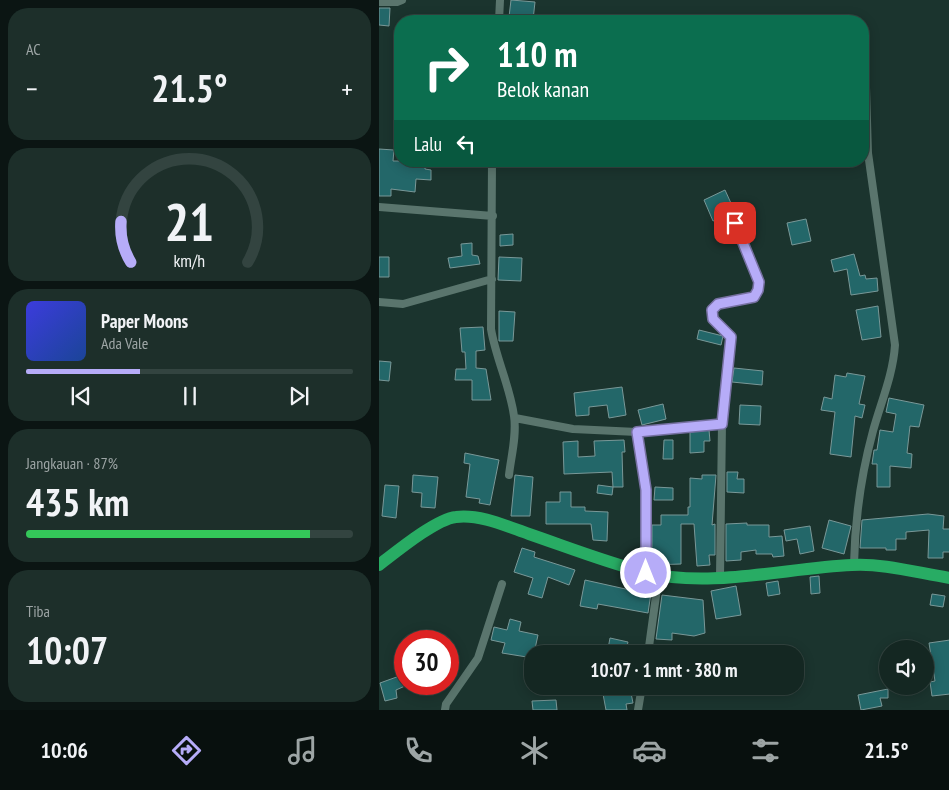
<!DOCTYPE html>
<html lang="id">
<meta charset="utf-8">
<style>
:root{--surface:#142722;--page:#1d2f2a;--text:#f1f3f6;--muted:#9da5a5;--line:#334440;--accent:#b6acf8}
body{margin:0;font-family:"PT Sans Narrow",sans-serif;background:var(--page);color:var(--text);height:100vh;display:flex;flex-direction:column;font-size:19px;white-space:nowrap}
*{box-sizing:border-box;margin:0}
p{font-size:16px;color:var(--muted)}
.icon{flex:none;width:28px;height:28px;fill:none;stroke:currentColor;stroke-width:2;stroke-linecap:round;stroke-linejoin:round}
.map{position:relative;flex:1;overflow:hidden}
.panel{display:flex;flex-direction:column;gap:8px;padding:8px;background:#0b1513;width:379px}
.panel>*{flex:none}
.top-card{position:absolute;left:15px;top:15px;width:475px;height:152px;border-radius:20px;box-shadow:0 2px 12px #0003,0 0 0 1px var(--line);background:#0b6e4f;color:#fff;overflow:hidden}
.controls{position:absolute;left:500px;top:640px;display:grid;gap:10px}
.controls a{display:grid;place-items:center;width:55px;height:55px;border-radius:50%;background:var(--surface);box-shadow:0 2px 12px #0003,0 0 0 1px var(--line);font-size:25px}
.speed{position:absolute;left:15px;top:630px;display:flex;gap:10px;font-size:25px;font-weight:700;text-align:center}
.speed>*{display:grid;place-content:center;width:65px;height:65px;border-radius:50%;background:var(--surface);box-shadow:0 2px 12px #0003,0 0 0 1px var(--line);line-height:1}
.speed .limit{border:8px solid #d22;background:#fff;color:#111}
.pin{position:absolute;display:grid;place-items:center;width:42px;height:42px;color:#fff;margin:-21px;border-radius:10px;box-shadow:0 2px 8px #0006}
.me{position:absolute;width:55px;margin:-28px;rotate:0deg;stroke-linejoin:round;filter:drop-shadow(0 0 4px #0008)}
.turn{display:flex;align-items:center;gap:18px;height:105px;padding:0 20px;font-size:22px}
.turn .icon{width:65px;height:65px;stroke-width:2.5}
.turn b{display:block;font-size:35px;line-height:42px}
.then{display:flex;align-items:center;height:48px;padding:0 20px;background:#0003;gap:10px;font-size:19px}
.big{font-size:38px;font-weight:700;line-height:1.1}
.panel .widget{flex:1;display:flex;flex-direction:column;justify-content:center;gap:8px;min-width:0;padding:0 18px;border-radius:20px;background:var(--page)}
.panel .dial{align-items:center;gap:0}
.dial svg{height:130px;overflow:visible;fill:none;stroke:var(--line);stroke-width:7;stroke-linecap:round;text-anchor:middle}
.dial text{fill:var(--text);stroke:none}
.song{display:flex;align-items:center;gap:15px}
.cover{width:60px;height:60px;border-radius:8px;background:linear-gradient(135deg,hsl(240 70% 55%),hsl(220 70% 35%))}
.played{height:5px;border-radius:2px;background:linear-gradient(90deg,var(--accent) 35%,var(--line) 35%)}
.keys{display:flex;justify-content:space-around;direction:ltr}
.heat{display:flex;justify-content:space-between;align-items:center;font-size:28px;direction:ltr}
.charge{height:8px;border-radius:4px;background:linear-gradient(90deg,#34c759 87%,var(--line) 0)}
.trip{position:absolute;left:145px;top:645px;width:280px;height:50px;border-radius:20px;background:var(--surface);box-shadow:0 2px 12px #0003,0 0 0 1px var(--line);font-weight:700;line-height:50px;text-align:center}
.tab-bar{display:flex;height:80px;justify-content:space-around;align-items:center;background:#08100e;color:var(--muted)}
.tab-bar .icon{width:35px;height:35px}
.tab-bar .current{color:var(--accent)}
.tab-bar b{font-size:22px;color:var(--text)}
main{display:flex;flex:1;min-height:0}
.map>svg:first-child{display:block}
.building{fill:#236769;stroke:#799898}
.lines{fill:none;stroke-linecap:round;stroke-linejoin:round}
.minor{stroke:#5a756d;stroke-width:8}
.trunk{stroke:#28ac64;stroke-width:12}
.route-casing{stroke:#7670a1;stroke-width:12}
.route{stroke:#b6acf8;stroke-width:9}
</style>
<main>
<section class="panel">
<div class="widget"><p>AC</p>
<div class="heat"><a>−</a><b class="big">21.5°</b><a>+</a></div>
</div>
<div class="widget dial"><svg viewBox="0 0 100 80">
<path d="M14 69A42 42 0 1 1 86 69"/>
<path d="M14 69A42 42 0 0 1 8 44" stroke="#b6acf8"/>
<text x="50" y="56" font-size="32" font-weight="700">21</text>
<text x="50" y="72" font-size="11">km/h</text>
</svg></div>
<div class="widget">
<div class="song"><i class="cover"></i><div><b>Paper Moons</b><p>Ada Vale</p></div></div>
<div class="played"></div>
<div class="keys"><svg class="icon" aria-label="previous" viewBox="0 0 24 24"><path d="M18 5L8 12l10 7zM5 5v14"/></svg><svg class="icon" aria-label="pause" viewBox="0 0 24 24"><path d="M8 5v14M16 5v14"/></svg><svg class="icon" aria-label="next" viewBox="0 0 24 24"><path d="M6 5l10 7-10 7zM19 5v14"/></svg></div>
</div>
<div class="widget"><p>Jangkauan · 87%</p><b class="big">435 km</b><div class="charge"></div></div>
<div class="widget"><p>Tiba</p><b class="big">10:07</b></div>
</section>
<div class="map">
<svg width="571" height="710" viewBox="0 0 571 710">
<rect width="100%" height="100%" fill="#1b342e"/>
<path class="building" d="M132 0 156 2 154 20 130 17Z
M0 8H11L10 26 0 25Z
M0 149 15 150 14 161H46V169L52 170V180L37 179 36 192 12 189V196H0Z
M346 190 356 212 334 221 325 200Z
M427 219 432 241 413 245 408 223Z
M134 234V245L121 246V235Z
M93 243V255L99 256 101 264 71 268 69 258 83 256 82 244Z
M475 254 481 276 486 275 487 279 498 278 499 291 472 295 468 269 455 272 452 260Z
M0 257H10V277H0Z
M120 257 143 258 142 281 119 280Z
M499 306 502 337 483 340 477 310Z
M120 311 136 312 134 341H120Z
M104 327 106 350 97 351V368L107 369 112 400H93V380H76L77 369H87L86 352H83L81 328Z
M320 330 344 336 342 345 318 339Z
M0 361 12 362 10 381 0 380Z
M355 368 384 371 383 385 353 382Z
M468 373 486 376 480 404 486 405 483 418 476 416 472 457 451 454 456 412 442 410 445 397 453 399 456 375 467 377Z
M243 387 247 415 230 418 228 405 210 407V415L197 416 195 393Z
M510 398 545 405 540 427 531 426 528 453 533 454 532 468 511 466V487H498V464H493L495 450H498L501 430 514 432 517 414 507 412Z
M284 404 287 419 263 425 259 410Z
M361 405 382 406 381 425 360 424Z
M330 430 331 441H325V452L311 453V432Z
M245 440 246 452H243L244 487H234L233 472 185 474 184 442 199 441V457L216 456 215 441Z
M285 440H294V459H284Z
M86 453 120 460 111 505 100 503 101 499 87 497 91 464 85 463Z
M348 472H359L358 479H365V493L348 492Z
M34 475 59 477 56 508 42 507 43 493 33 492Z
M136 475 154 477 151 516H132Z
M323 475H337L333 525 336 524V555H330L331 565 318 566 315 524H302V564L273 565V525H282V515H309V507H311V478L323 479Z
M6 485 20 486 17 518 3 516Z
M219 485 234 487 233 495 218 493Z
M276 487 294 488V500H275Z
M181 492H192V507H206V511L229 512 228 541 214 540 212 524H167V502H181Z
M549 514 565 516 564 529H571V552H564V558H549L550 530 527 532V539H517V550H507V548H481L483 520Z
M450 520 472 526 465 554 443 548Z
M368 523V525H390V537L403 536 405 556 394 557 393 554H377V550L362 552V560L347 561V524Z
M431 526 435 551 421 554 418 539 407 541 405 530Z
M143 548 156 552 155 557 196 570 190 585 169 577 163 598 149 594 154 578 135 572Z
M440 576 441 593 432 594 431 577Z
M206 580 260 592 262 584 273 586 269 613 219 604 218 609 201 606Z
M399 581 401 594 389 596 387 583Z
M357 586 362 615 337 619 332 591Z
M553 594 566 596 564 607 551 605Z
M283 595 324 600 326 633 315 636 293 633V640L277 639Z
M131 619 142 622 140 631 159 635 154 658 123 653 126 643 112 640 115 627 128 630Z
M231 638 249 642 246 654H228Z
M571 640V694L553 696 551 682 556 681 550 643Z
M26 674V686L17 690 18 698 6 701 1 683Z
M509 689V698H501L503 706 482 710 479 695Z
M235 692 236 695 252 693 254 703 247 704 248 710H227L224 694Z
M177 700 178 710H154L153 701Z"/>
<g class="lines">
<path class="minor" d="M0 2H18L23 0
M120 21 121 0
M113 161 112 329C117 359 131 386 135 416 138 435 132 457 130 475
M0 207 114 216
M0 302 24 304 113 279
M136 418 194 429 258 432 343 423
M258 432 267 489V573
M475 564C476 519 482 475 494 431 502 402 514 375 516 345L489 153 487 87
M341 577 343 423 352 340 349 332 334 319 333 310 339 305 375 297 379 290 380 282 356 223
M269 654 280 574
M66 710 67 704 99 658 123 584
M259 710 263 686"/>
<path class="trunk" d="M0 565C17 552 57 519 77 517 101 514 127 526 150 534 188 547 226 562 265 572 330 589 406 568 473 565 504 563 539 573 571 578"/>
</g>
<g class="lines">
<defs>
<path id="route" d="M267 573V490L258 432 343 424 352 337 334 319 333 310 339 304 375 297 379 290 380 282 356 223"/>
</defs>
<use href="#route" class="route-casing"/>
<use href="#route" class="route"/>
</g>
</svg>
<div class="controls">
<a><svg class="icon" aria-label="sound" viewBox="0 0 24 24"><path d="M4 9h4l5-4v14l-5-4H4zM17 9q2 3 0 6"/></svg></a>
</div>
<div class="speed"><div class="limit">30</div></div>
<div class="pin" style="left:356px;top:223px;background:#d93025"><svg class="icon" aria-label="arrive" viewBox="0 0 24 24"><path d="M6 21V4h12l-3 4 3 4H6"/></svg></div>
<svg class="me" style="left:267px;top:573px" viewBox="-20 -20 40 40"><circle r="17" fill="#b6acf8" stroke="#fff" stroke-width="3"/><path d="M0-11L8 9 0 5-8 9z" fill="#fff"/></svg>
<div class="trip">10:07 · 1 mnt · 380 m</div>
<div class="top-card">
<div class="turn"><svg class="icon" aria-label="right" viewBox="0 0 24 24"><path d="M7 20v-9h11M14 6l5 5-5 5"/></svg><div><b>110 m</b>Belok kanan</div></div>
<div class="then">Lalu<svg class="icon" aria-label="left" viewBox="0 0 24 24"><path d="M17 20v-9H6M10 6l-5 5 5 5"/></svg></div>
</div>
</div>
</main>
<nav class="tab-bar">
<b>10:06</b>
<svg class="icon current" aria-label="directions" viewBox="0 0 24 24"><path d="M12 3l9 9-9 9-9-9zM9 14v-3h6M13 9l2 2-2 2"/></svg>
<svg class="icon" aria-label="music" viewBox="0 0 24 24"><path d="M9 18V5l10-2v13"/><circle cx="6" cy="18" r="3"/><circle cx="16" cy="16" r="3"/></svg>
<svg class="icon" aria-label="phone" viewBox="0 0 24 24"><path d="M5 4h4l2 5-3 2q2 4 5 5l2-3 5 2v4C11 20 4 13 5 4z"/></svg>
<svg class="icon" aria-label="climate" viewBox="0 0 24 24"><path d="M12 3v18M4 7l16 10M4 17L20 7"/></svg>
<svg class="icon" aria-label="car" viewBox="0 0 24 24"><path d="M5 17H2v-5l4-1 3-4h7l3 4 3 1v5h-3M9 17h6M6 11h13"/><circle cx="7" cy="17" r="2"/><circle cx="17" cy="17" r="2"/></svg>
<svg class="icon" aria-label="filters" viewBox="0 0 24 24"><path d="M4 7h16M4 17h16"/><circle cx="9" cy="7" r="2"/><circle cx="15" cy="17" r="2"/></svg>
<b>21.5°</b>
</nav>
